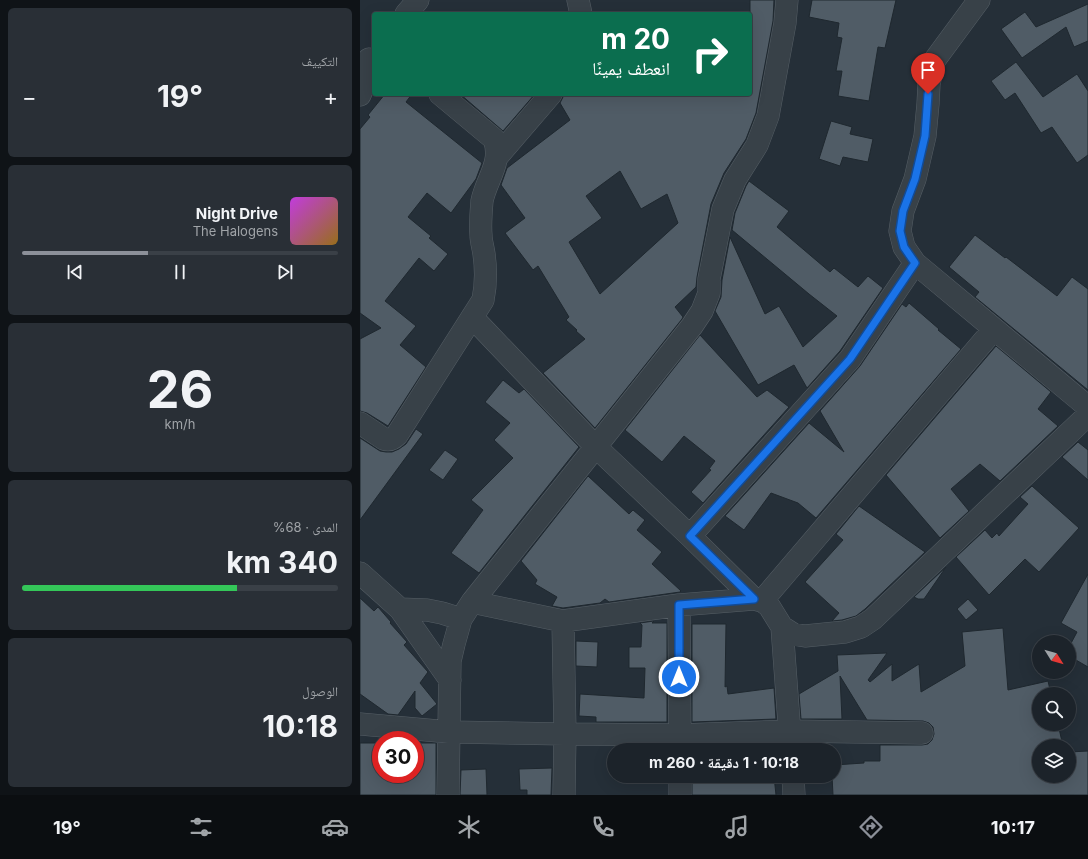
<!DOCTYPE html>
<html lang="ar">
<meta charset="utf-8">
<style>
:root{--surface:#1c232a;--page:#292f36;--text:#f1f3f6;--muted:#a0a4a8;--line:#3a4047;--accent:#8c9099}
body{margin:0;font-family:Inter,"Noto Naskh Arabic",sans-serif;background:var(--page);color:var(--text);direction:rtl;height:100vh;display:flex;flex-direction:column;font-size:15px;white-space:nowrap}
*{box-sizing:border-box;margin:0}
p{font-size:13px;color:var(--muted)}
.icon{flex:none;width:22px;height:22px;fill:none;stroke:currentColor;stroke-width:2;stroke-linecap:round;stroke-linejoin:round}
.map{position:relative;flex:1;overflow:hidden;direction:ltr}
.panel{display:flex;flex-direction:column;gap:8px;padding:8px;background:#0f1317;width:360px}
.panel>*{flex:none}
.hud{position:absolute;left:12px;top:12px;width:380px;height:84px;border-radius:4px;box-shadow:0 4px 16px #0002,0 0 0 1px var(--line);direction:rtl;background:#0b6e4f;color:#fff;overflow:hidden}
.needle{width:26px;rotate:127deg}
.controls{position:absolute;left:672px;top:635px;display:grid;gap:8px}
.controls a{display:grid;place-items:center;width:44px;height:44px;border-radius:50%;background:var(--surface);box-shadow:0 4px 16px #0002,0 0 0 1px var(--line);font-size:20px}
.speed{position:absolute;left:12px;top:731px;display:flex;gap:8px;font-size:20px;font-weight:700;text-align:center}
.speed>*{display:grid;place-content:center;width:52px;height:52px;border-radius:50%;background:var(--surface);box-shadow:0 4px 16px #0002,0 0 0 1px var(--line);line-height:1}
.speed .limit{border:6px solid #d22;background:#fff;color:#111}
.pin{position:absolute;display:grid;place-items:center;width:34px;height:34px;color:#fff;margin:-41px -17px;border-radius:50% 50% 50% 0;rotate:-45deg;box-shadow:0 0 4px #0007}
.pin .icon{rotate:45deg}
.me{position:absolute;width:44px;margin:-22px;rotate:0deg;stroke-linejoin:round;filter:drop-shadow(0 0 3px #0008)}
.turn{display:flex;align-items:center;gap:14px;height:84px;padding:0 16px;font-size:18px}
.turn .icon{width:52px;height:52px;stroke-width:2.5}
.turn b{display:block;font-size:28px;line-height:34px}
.big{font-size:30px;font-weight:700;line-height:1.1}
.panel .card{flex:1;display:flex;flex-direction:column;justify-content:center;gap:6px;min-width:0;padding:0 14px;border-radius:6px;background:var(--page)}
.panel .dial{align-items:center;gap:0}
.dial b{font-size:52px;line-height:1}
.song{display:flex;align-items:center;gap:12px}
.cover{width:48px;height:48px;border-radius:6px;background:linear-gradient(135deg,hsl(290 70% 55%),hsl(40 70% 35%))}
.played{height:4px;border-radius:2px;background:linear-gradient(90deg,var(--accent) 40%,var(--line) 40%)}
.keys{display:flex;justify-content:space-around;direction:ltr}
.heat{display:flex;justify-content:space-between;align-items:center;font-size:22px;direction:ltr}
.charge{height:6px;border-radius:3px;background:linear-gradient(90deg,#34c759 68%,var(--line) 0)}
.trip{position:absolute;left:247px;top:743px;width:234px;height:40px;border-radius:20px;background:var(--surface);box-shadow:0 4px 16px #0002,0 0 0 1px var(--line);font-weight:700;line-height:40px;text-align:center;direction:rtl}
.tab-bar{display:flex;height:64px;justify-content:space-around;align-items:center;background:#0b0e11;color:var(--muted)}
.tab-bar .icon{width:28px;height:28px}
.tab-bar .on{color:var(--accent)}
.tab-bar b{font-size:18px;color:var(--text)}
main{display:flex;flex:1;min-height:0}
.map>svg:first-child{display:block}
.building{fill:#505c66;stroke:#1f282f;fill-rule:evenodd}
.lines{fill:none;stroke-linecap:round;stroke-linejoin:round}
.minor-casing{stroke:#565f66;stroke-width:23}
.minor{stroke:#384148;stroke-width:22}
.route-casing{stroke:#114b97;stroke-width:10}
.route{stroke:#1a73e8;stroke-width:7}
</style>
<main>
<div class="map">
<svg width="728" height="795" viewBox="0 0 728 795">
<rect width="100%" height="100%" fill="#252f38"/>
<path class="building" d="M390 0H414L413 21 396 113 386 139 364 173 351 204 337 277 336 287 315 307 323 317 322 319 235 428 183 373 225 339 216 331 217 330 206 320 209 317 178 266 173 270 145 233 165 218 141 185 147 168 210 120 200 103 203 97V94H390ZM260 171 281 209 307 194 318 223 240 294 209 242 242 218 226 196Z
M452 0H536L525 48 518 47 509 101 478 96 482 71H476L482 38 477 37 479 23 449 17Z
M728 4V41L714 47 706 27 662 58 641 29 665 12 676 27Z
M656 62 683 97 717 74 728 91V155L717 163 692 127 681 133 655 93 645 100 631 81Z
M25 94H52L46 102 122 163 116 179 91 213 67 193 48 217 71 236 69 238 88 254 74 271 59 258 25 301 56 326 40 345 66 367 28 426 7 413 0 411V339L21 328 0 313V129L10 117 8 115Z
M100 94H175L143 131Z
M471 121 492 127 490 134 513 139 508 162 483 157 480 166 459 159Z
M389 181 429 211 417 227 470 272 474 268 498 287 508 276 523 288 480 351 447 388 434 365 398 385 355 311 361 297 362 280 370 237 405 314 419 306 443 347 477 316 449 294 372 230 375 213 386 186Z
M615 235 645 258 646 257 697 296 712 277 728 289V390L615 297 619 292 589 267Z
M549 303 579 329 578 330 601 349 456 518 438 503 411 493 384 530 365 516 449 423 484 452 460 411 500 366 542 304 546 307Z
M340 335 397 397 407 390 429 407 343 503 331 492 351 470 349 469 355 461 324 436 302 462 265 430Z
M636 346 691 392 678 409 698 426 640 481 620 464 591 489 609 511 580 538 526 475Z
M143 380 159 393 164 389 219 447 119 573 91 553 123 510 111 500 153 458 134 440 150 423 125 402Z
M56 429 63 434 0 520V438L20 451 26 452H32L39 449 46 444Z
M718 442 728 450V480L702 457Z
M85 450 98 459 83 480 69 470Z
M228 476 269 514 273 510 285 520 277 530 302 552 292 564 321 591 320 592 249 602 245 599 240 603 203 608 192 606 197 597 175 584 177 580 161 561Z
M672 486 719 528 679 572 665 559 629 595 596 557 625 530 632 538 637 533 639 536 668 504 660 497Z
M499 506 565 552 505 609 496 616 482 620 472 621 479 613 445 582 483 540 476 534Z
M586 567 564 599H558L554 597Z
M728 574V667L709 656V647L717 632 701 623Z
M0 598 14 611 18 607 31 622 30 623 47 642 44 645 68 672 60 683 77 704 62 716 55 708V691L38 715 28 714 0 694Z
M608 599 618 610 606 620 597 609Z
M294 621 292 623H307V722H236V717L219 716 220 694 284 698 285 668H269V647H281L282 625 280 623Z
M332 624H366L365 687 367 686 368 694 414 688 416 719 332 722Z
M643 628 648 690 688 681 691 694H679V724H698L703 746H679V776H709V752L728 751V795H473L472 776H474V765L504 763V761H520V745H562L568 744 572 740 574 734 573 727 569 723 563 721 507 720 480 676 482 719H441L439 694 478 671 477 655 527 653 508 680 510 682 532 664V681L559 664 561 692 605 666 602 632Z
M216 641 238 642 237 667 216 666Z
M0 743H21V774H55V743H76V795H0Z
M443 744H469L468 750H445L443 747Z
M276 747H307L308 749 276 748Z
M192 768 191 795H167V790H160L159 769Z
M126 769 127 795H100L101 770Z
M332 776H414L416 795H332Z"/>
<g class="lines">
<defs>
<path id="minor" d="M218 0 221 14
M619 0 574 61 569 84 568 104 565 136 555 179 543 211 540 231 544 247 555 263 728 407
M46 14 58 0
M0 95 4 85 9 59
M137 157 191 94
M112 317 236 447 330 536 394 599
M0 423 24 439C29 441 33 439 37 435L123 300C126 285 126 268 124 254 123 247 121 241 121 235 120 224 121 213 122 201 126 180 143 162 134 139L80 94
M330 536 490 359 555 263
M0 573 40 609 90 680
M402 601 634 329
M112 602 203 621 319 605 394 599 402 601 409 606 422 627 433 634 445 636 485 632 501 627 513 619 728 415
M319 605 320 749
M40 609 67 610 82 613 101 619
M203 621 205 734 204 795
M422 627 431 750
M0 724 89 732 205 734 320 735 430 731 562 733
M320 776V795
M433 776 434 795
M88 795 90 661 94 644 101 619 112 602 332 326 342 311 349 293V279L363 209 375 180 397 145 408 116 425 23 427 0"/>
</defs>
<use href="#minor" class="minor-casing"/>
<use href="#minor" class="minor"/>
</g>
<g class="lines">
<defs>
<path id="route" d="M319 677V605L394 599 330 536 490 359 555 263 544 247 540 231 543 211 555 179 565 136 568 94"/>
</defs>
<use href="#route" class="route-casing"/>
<use href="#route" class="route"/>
</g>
</svg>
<div class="controls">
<a><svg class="needle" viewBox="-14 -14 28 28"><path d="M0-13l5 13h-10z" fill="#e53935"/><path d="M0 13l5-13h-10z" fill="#a0a4a8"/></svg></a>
<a><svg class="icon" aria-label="search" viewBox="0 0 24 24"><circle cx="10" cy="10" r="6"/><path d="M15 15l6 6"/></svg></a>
<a><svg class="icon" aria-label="layers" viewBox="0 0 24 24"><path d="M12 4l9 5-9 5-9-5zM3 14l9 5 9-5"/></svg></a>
</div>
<div class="speed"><div class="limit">30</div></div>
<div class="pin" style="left:568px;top:94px;background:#d93025"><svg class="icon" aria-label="arrive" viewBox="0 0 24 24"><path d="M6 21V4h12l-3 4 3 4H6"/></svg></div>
<svg class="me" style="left:319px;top:677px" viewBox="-20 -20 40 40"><circle r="17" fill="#1a73e8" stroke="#fff" stroke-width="3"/><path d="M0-11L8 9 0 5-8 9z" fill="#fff"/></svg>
<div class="trip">10:18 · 1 دقيقة · 260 m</div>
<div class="hud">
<div class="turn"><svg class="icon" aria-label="right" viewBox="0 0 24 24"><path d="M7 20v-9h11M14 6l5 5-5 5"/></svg><div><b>20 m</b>انعطف يمينًا</div></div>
</div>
</div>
<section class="panel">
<div class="card"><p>التكييف</p>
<div class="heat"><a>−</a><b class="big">19°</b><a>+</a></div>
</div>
<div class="card">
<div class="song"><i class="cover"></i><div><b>Night Drive</b><p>The Halogens</p></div></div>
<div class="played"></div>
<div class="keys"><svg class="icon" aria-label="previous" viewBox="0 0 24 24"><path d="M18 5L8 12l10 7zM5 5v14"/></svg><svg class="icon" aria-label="pause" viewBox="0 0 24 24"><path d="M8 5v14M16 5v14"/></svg><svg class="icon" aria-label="next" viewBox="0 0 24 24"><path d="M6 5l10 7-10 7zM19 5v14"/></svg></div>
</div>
<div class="card dial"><b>26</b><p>km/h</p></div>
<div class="card"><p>المدى · 68%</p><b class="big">340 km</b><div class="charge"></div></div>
<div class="card"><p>الوصول</p><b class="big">10:18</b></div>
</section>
</main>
<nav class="tab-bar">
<b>10:17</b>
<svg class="icon on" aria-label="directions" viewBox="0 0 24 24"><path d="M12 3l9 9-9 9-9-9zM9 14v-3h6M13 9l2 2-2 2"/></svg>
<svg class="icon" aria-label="music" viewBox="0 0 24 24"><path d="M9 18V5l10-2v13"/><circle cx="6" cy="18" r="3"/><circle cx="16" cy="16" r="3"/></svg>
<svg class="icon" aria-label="phone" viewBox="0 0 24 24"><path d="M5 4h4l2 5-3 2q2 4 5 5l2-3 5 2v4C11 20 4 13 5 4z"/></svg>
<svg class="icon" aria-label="climate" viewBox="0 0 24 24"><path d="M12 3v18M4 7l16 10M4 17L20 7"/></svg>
<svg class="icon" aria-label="car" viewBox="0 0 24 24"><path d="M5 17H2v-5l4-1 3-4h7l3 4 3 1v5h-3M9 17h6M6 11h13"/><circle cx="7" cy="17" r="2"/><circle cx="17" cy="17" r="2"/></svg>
<svg class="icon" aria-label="filters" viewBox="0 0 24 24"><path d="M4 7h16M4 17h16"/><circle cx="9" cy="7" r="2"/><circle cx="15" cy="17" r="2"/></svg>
<b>19°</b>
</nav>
